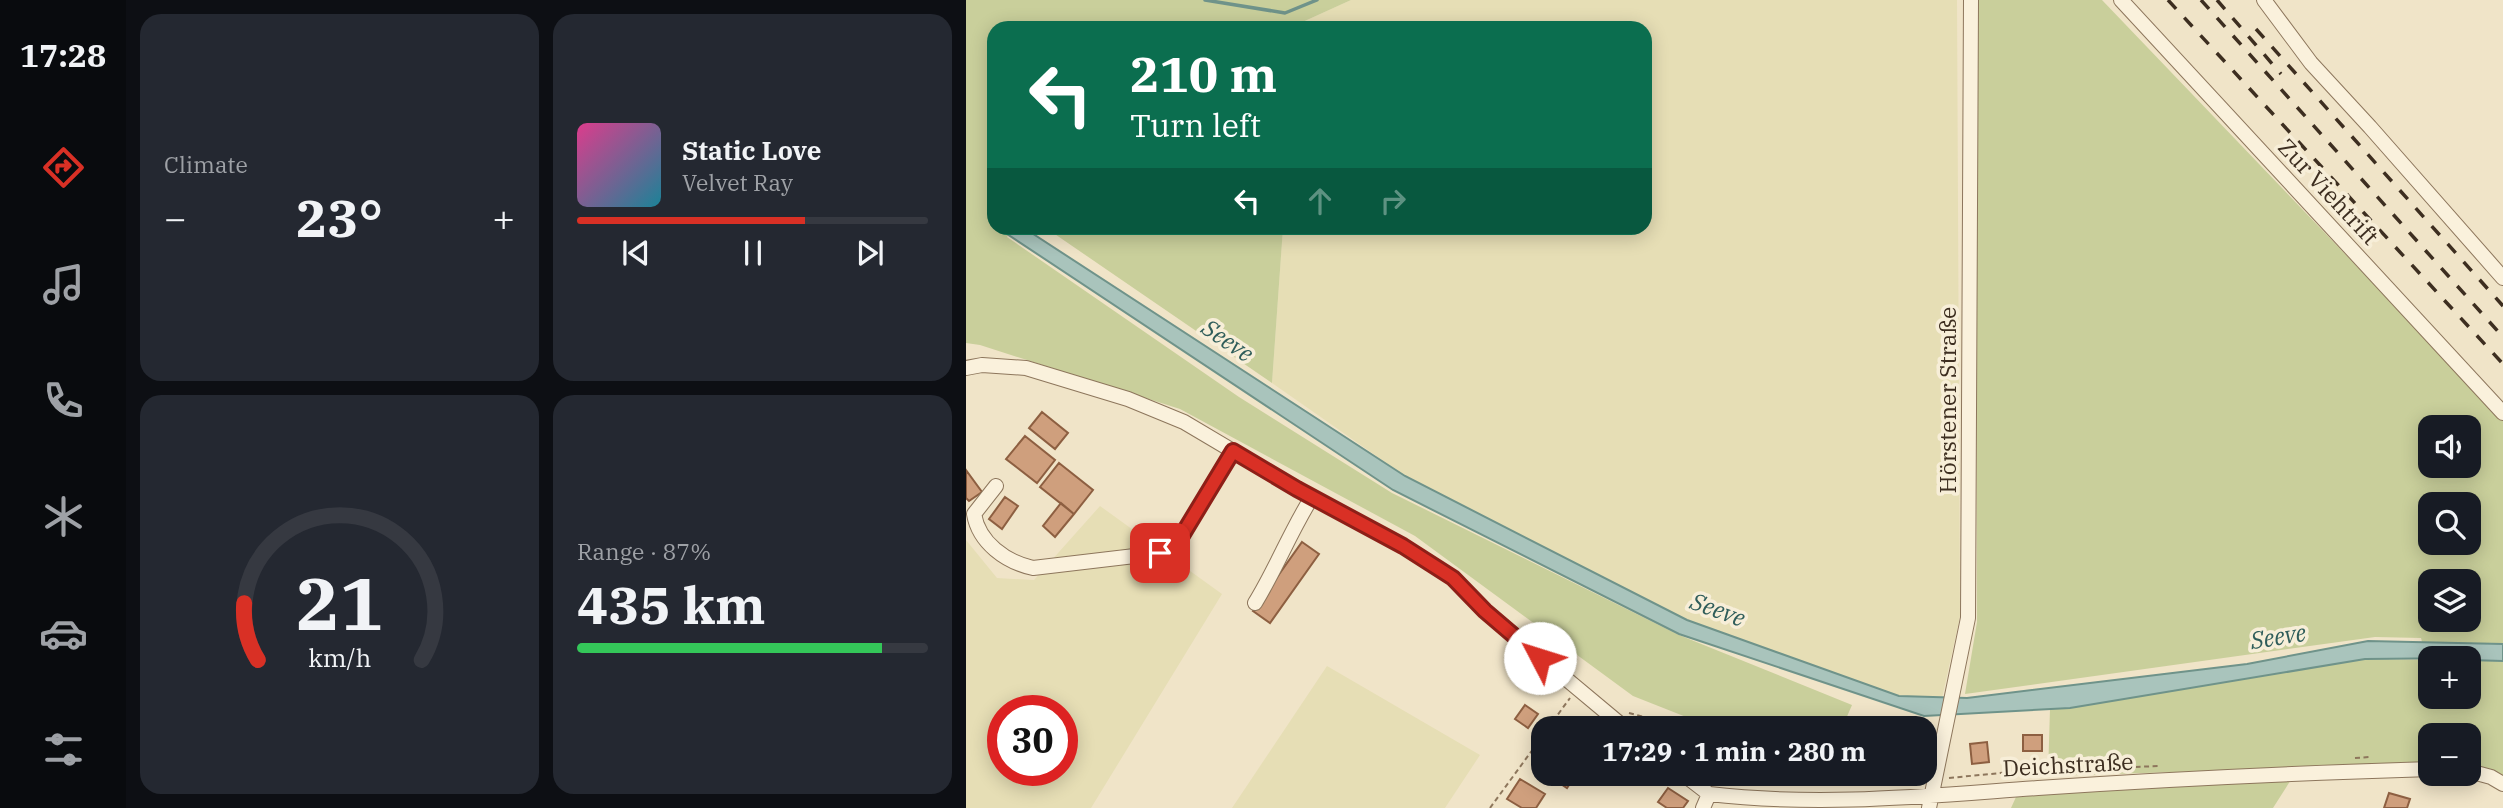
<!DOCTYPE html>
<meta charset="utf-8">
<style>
:root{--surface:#171b24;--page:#242831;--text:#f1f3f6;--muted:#9ea1a6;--line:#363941;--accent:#d93025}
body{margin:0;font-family:"IBM Plex Serif",serif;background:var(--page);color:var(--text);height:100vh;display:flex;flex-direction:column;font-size:26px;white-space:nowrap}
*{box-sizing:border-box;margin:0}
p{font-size:23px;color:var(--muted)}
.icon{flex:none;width:38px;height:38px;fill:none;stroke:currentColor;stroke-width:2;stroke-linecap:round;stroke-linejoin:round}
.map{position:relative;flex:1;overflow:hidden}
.drawer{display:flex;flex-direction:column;gap:14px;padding:14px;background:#0d0f14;width:840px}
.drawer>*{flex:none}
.hud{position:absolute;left:21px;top:21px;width:665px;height:214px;border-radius:21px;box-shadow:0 4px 18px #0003;background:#0b6e4f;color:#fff;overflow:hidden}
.fabs{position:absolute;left:1452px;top:415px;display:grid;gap:14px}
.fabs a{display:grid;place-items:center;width:63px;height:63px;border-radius:14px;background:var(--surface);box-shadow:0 4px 18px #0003;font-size:35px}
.speed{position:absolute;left:21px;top:695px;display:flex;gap:14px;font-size:35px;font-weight:700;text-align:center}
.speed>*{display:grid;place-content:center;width:91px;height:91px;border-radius:50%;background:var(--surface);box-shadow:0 4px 18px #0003;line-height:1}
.speed .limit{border:10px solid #d22;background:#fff;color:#111}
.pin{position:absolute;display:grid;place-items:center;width:60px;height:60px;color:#fff;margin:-30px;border-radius:14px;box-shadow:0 4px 10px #0006}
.me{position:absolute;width:77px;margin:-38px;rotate:310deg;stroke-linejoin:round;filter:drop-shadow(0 0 5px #0008)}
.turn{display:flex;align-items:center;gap:24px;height:147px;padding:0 28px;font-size:32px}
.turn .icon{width:91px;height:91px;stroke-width:2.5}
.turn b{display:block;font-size:49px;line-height:60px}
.lanes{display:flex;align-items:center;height:66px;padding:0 28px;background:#0003;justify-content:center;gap:35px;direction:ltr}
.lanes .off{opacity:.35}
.big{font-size:52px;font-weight:800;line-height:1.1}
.drawer .tile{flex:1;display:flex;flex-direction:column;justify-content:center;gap:10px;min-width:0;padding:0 24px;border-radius:21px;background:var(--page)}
.drawer .dial{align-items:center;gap:0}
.dial svg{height:182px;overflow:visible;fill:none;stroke:var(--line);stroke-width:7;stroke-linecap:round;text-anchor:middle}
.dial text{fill:var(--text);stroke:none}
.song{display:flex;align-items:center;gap:21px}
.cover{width:84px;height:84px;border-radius:10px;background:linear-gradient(135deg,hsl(330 70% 55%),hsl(190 70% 35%))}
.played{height:7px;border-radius:4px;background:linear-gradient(90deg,var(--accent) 65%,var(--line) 65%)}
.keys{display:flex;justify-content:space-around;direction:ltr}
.heat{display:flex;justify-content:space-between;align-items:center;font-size:38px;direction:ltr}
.charge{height:10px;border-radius:5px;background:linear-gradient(90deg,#34c759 87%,var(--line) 0)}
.drawer .tiles{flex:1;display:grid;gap:14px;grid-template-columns:repeat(2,1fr)}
.trip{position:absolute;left:565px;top:716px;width:406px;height:70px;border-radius:21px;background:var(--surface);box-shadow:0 4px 18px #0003;font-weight:800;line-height:70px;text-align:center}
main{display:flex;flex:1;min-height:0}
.tab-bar{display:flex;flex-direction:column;width:126px;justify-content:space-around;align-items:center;background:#090b0e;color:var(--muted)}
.tab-bar .icon{width:49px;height:49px}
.tab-bar .selected{color:var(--accent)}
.tab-bar b{font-size:32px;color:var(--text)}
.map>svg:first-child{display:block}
.farmland{fill:#e6deb5;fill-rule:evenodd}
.green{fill:#c9cf9b;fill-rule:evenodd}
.water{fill:#a9c4bc;stroke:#6f938a;stroke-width:2}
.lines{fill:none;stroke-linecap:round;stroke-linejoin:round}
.stream{stroke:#6f938a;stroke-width:3.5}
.building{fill:#cf9f7d;stroke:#8d5f41;stroke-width:2}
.minor-casing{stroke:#8d765c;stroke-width:16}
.path{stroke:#8d765c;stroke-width:2;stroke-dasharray:5 3.5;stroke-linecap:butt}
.minor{stroke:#faf1dc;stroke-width:14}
.rail{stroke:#3d2e20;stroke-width:3.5;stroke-dasharray:12 12;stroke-linecap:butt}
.route-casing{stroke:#8d1f18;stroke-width:18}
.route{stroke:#d93025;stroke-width:12}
.labels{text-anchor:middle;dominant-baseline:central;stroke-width:7;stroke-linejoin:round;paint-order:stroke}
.street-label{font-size:23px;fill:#3d2e20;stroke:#f7eed8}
.water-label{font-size:24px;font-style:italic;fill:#2f5d5a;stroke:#f7eed8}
</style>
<main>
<nav class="tab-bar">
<b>17:28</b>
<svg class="icon selected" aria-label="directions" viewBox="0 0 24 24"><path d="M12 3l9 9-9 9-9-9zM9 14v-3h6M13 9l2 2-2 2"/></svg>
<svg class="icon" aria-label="music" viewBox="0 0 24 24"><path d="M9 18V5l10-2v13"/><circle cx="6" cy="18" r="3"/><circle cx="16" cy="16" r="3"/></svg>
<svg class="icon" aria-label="phone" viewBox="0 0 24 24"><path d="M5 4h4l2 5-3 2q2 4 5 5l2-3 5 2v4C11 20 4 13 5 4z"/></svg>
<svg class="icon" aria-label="climate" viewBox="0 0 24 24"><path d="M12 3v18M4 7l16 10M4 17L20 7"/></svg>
<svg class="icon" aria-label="car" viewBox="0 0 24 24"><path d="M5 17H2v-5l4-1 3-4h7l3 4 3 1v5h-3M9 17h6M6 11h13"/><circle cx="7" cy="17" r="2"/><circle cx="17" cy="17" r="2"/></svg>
<svg class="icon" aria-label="filters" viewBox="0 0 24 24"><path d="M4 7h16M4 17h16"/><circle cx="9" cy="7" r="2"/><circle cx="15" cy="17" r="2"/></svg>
</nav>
<section class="drawer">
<div class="tiles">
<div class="tile"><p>Climate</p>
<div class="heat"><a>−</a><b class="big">23°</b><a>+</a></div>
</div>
<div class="tile">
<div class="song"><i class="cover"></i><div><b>Static Love</b><p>Velvet Ray</p></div></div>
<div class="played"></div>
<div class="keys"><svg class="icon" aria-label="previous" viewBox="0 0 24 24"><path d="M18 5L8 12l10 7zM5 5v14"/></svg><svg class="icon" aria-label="pause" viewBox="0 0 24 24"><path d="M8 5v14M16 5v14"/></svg><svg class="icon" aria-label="next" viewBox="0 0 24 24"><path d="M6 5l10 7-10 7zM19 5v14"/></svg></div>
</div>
<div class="tile dial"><svg viewBox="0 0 100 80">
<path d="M14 69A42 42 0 1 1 86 69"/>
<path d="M14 69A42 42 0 0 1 8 44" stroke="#d93025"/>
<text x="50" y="56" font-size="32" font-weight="700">21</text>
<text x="50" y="72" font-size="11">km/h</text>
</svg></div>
<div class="tile"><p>Range · 87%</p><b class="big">435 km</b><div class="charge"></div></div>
</div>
</section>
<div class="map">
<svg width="1537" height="808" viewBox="0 0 1537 808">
<rect width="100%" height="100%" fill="#f0e4c8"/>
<path class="farmland" d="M385 0H991L994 617 976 698 933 696 721 620 439 476 306 383 317 228H679V28H330V25Z
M134 506 256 594 125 808H0V540L31 578 68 580ZM37 710H96V770H37Z
M361 666 514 755 479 808H266Z"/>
<path class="green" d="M0 0H385L330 25V28H28V228H46L41 237 273 397 426 493 713 635 886 705 876 728H748L667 696 449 536 214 409 14 345 0 343Z
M1010 0H1136L1537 419V644L1456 642 1455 638 1409 637 999 694 1011 622ZM1465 427H1503V466H1465ZM1465 504H1503V542H1465ZM1465 581H1503V620H1465Z
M80 228H317L306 383Z
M1399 659 1465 660V696H1503V660L1537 661V779L1503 765V735H1465V764L1082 776 1084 709Z
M1328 775 1307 808H1045L1050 797Z"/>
<path class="water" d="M32 228H58L439 476 721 620 933 696 1001 698 1281 664 1402 641 1537 644V661L1503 660V658L1399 659 1104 708 958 716 713 634 427 490Z"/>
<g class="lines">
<path class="stream" d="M239 0 319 13 351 0"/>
</g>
<path class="building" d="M76 412 102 433 89 449 63 428Z
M59 436 89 460 71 483 40 459Z
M93 463 127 490 108 514 74 487Z
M0 470 16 492 3 501 0 498Z
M39 497 52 506 36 529 23 519Z
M95 503 108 514 89 537 77 526Z
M336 542 353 554 304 623 287 611Z
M559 705 572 714 562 728 549 719Z
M1057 735H1076V751H1057Z
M1021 742 1023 762 1006 764 1004 744Z
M580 774H610L601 788Z
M554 779 579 794 570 808H556L541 799Z
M702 788 722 801 717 808H701L692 802Z
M1423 793 1444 799 1441 808H1418Z"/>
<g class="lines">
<defs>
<path id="minor" d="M1155 0 1537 413
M1298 0 1345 63 1404 127 1537 278
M0 368 16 365 60 368 162 399 218 422 331 489 437 546 487 578 519 611 659 728
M30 486 8 514C13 543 40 562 67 568L194 553 212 542 267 451
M289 603C310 569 324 532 346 497
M1503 771 1525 777 1537 784
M717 774 743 794
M743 794C856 807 959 796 1072 788 1202 779 1334 773 1465 769
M737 808 743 794
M963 808 1002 618 1005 0"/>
</defs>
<use href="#minor" class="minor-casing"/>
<path class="path" d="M663 713 719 728
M582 728 604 698
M1389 758 1404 757
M766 774 773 779 810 785
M983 778 1055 771 1194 766
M750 782 762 774
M899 785 957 780
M524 808 578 734"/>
<use href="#minor" class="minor"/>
<path class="rail" d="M1202 0 1537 364
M1235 0 1537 337
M1251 0 1315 74
M1290 29 1537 306"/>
</g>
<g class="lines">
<defs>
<path id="route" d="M194 553 212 542 267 451 331 489 437 546 487 578 519 611 574 658"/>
</defs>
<use href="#route" class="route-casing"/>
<use href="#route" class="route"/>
</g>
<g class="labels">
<g class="street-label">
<text transform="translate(1363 191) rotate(47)">Zur Viehtrift</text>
<text transform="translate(981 400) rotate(-90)">Hörstener Straße</text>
<text transform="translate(1102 764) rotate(-3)">Deichstraße</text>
</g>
<g class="water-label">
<text transform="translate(262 340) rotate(34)">Seeve</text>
<text transform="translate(752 609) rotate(20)">Seeve</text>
<text transform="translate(1312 636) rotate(-9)">Seeve</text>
</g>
</g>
</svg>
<div class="fabs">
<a><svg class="icon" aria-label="sound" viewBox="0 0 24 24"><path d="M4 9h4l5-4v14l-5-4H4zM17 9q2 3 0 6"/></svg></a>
<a><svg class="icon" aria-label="search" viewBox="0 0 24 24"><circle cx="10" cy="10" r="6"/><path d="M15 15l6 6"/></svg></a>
<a><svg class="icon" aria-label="layers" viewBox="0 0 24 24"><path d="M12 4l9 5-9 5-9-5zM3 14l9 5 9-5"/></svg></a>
<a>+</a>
<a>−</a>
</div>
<div class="speed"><div class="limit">30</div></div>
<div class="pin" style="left:194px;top:553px;background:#d93025"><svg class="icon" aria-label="arrive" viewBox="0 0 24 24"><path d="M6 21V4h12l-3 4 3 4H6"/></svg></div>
<svg class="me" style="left:574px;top:658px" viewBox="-20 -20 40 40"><circle r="19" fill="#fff"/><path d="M0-13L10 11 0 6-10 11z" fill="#d93025"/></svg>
<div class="trip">17:29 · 1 min · 280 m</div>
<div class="hud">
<div class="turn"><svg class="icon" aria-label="left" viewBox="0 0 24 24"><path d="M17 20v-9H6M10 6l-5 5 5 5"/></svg><div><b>210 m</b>Turn left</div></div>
<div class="lanes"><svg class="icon" aria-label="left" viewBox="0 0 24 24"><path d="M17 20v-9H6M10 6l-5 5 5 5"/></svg><svg class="icon off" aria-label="ahead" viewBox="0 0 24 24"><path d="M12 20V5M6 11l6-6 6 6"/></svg><svg class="icon off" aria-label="right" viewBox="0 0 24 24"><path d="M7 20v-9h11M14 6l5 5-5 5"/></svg></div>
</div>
</div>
</main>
